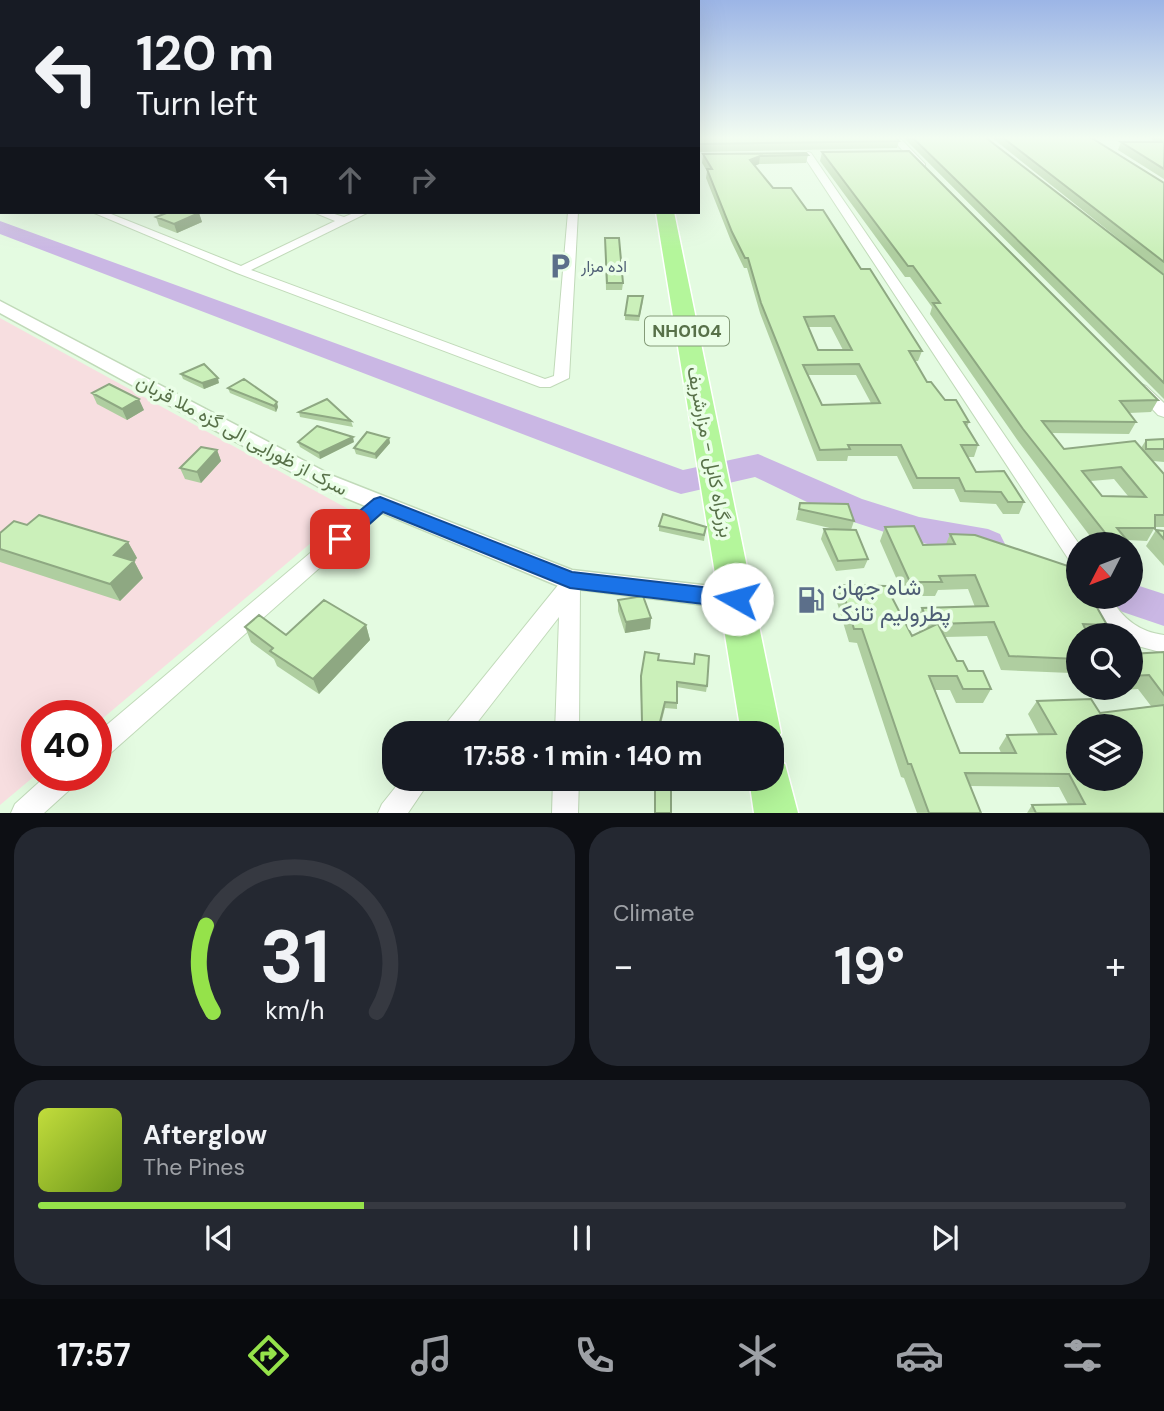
<!DOCTYPE html>
<meta charset="utf-8">
<style>
:root{--surface:#171b24;--page:#242831;--text:#f1f3f6;--muted:#9ea1a6;--line:#363941;--accent:#95e24a}
body{margin:0;font-family:"DM Sans",Vazirmatn,sans-serif;background:var(--page);color:var(--text);height:100vh;display:flex;flex-direction:column;font-size:26px;white-space:nowrap}
*{box-sizing:border-box;margin:0}
p{font-size:23px;color:var(--muted)}
.icon{flex:none;width:38px;height:38px;fill:none;stroke:currentColor;stroke-width:2;stroke-linecap:round;stroke-linejoin:round}
.map{position:relative;height:813px;overflow:hidden}
.sheet{display:flex;flex-direction:column;gap:14px;padding:14px;background:#0d0f14;flex:1}
.sheet>*{flex:none}
.guide{position:absolute;left:0px;top:0px;width:700px;height:214px;box-shadow:0 7px 28px #0002;background:#171b24;color:var(--text);overflow:hidden}
.needle{width:46px;rotate:228deg}
.buttons{position:absolute;left:1066px;top:532px;display:grid;gap:14px}
.buttons a{display:grid;place-items:center;width:77px;height:77px;border-radius:50%;background:var(--surface);box-shadow:0 7px 28px #0002;font-size:35px}
.speed{position:absolute;left:21px;top:700px;display:flex;gap:14px;font-size:35px;font-weight:700;text-align:center}
.speed>*{display:grid;place-content:center;width:91px;height:91px;border-radius:50%;background:var(--surface);box-shadow:0 7px 28px #0002;line-height:1}
.speed .limit{border:10px solid #d22;background:#fff;color:#111}
.pin{position:absolute;display:grid;place-items:center;width:60px;height:60px;color:#fff;margin:-30px;border-radius:14px;box-shadow:0 4px 10px #0006}
.me{position:absolute;width:77px;margin:-38px;rotate:277deg;stroke-linejoin:round;filter:drop-shadow(0 0 5px #0008)}
.turn{display:flex;align-items:center;gap:24px;height:147px;padding:0 21px;font-size:32px}
.turn .icon{width:91px;height:91px;stroke-width:2.5}
.turn b{display:block;font-size:49px;line-height:60px}
.lanes{display:flex;align-items:center;height:66px;padding:0 21px;background:#0003;justify-content:center;gap:35px;direction:ltr}
.lanes .off{opacity:.35}
.big{font-size:52px;font-weight:700;line-height:1.1}
.sheet .tile{flex:1;display:flex;flex-direction:column;justify-content:center;gap:10px;min-width:0;padding:0 24px;border-radius:28px;background:var(--page)}
.sheet .dial{align-items:center;gap:0}
.dial svg{height:182px;overflow:visible;fill:none;stroke:var(--line);stroke-width:7;stroke-linecap:round;text-anchor:middle}
.dial text{fill:var(--text);stroke:none}
.song{display:flex;align-items:center;gap:21px}
.cover{width:84px;height:84px;border-radius:10px;background:linear-gradient(135deg,hsl(70 70% 55%),hsl(80 70% 35%))}
.played{height:7px;border-radius:4px;background:linear-gradient(90deg,var(--accent) 30%,var(--line) 30%)}
.keys{display:flex;justify-content:space-around;direction:ltr}
.heat{display:flex;justify-content:space-between;align-items:center;font-size:38px;direction:ltr}
.sheet .tiles{flex:1;display:grid;gap:14px;grid-template-columns:1fr 1fr}
.tile:last-child{grid-column:span 2}
.trip{position:absolute;left:382px;top:721px;width:402px;height:70px;border-radius:28px;background:var(--surface);box-shadow:0 7px 28px #0002;font-weight:700;line-height:70px;text-align:center}
.tabs{display:flex;height:112px;justify-content:space-around;align-items:center;background:#090b0e;color:var(--muted)}
.tabs .icon{width:49px;height:49px}
.tabs .on{color:var(--accent)}
.tabs b{font-size:32px;color:var(--text)}
.map>svg:first-child{display:block}
.education{fill:#f7dee0}
.lines{fill:none;stroke-linecap:round;stroke-linejoin:round}
.river{fill:#cab7e4;fill-rule:evenodd}
.minor-casing{stroke:#c1dab9;stroke-width:2}
.tertiary-casing{stroke:#c1dab9;stroke-width:3}
.trunk-casing{stroke:#fff;stroke-width:3}
.minor{fill:#fff;fill-rule:evenodd}
.tertiary{fill:#fff;fill-rule:evenodd}
.trunk{fill:#b4f69b;fill-rule:evenodd}
.wall{fill:#afcea0;fill-rule:evenodd}
.shaded-wall{fill:#8ea882}
.building{fill:#cbf0ba;stroke:#8ea882;stroke-width:2;fill-rule:evenodd}
.route{fill:#1a73e8;stroke:#114b97;stroke-width:2}
.labels{text-anchor:middle;dominant-baseline:central;stroke-width:7;stroke-linejoin:round;paint-order:stroke}
.far-service-label{font-size:16px;fill:#4e5e75;stroke:#eafee7;text-anchor:start}
.shield{fill:#eafee7;stroke:#849b78;stroke-width:2}
.shield-label{font-size:18px;font-weight:bold;fill:#587149}
.street-label{font-size:19px;fill:#587149;stroke:#eafee7}
.near-service-label{font-size:23px;fill:#4e5e75;stroke:#eafee7;text-anchor:start}
</style>
<div class="map">
<svg width="1164" height="813" viewBox="0 0 1164 813">
<rect width="100%" height="100%" fill="#e4fbe1"/>
<path class="education" d="M0 318 350 510 96 724V716H37V774L0 805Z"/>
<g class="lines">
<path class="river" d="M0 221 683 470 758 454 862 499 919 517 988 529 1000 534 1005 544 1000 554 987 558 906 539 838 517 755 477 681 494 669 490 0 234Z
M1130 583 1164 594V626L1111 608 1106 597H1130Z"/>
<defs>
<path id="minor" d="M890 137H899L925 164V168H919Z
M808 152 811 153 1079 544 1078 566 1071 563 803 155Z
M0 169 2 170V176L0 175Z
M92 212H106L241 266 335 221 313 212H328L344 217 356 212H369L251 270 545 379 554 376 568 212H578L569 378 550 387H540L237 273Z
M1141 384 1146 386 1164 403V417L1158 415 1136 392 1133 389Z
M380 497 386 499 389 504 386 509 105 758 96 762V734L374 499Z
M570 577 577 579 580 585 579 733H555L559 617 469 733H442L445 725 563 579Z
M1089 597H1110C1122 618 1139 632 1164 635V653L1130 644V635H1116L1103 621Z
M47 775H80L76 784 44 813H11L15 804Z
M402 779H431L408 813H378L382 804Z
M553 779H579L578 813H552Z"/>
<path id="tertiary" d="M0 301 333 476 572 570 737 589 746 592 750 599 746 606 737 609 561 587 317 486 0 313Z"/>
<path id="trunk" d="M656 212H674L781 733 772 748V733H741Z
M772 759 785 764 798 813H754L749 779H772Z"/>
</defs>
<use href="#minor" class="minor-casing"/>
<use href="#tertiary" class="tertiary-casing"/>
<use href="#trunk" class="trunk-casing"/>
<use href="#minor" class="minor"/>
<use href="#tertiary" class="tertiary"/>
<use href="#trunk" class="trunk"/>
</g>
<path class="wall" d="M698 137 899 141 897 148 698 152Z
M903 137H985L1164 275V399Z
M991 137H1090L1164 183V275Z
M1150 137H1164V179L1118 150 1121 142H1154Z
M822 152 1158 400 1151 412 1129 413 1136 422 1129 434 1051 433 1064 449 1141 448 1146 440 1164 439V462L1153 461 1164 474V527H1155L1147 541 1127 540 1130 544H1096L1018 441 930 314 932 307 910 277H905L820 161ZM1114 479 1128 496H1102L1091 481Z
M703 154 808 155 806 163 759 164 755 166 773 188 807 210 861 269 922 351 918 361H915L927 382 945 400 969 422 967 427 978 445 974 457H968L976 472 1024 502 1019 514H1003L996 504 960 502 954 489H913L897 456H848L847 461H817L760 313 747 268H744L731 241 706 178 707 171 702 163ZM808 327H831L843 350H818ZM808 375H856L871 403 822 405Z
M199 213 202 222 177 233 159 226 156 217Z
M605 238 623 283 622 290H606Z
M643 301 639 321 625 320V315Z
M181 374 219 383 204 389 183 379Z
M228 388 278 407 276 412 230 393Z
M92 393 144 410 127 420 97 404Z
M299 412 351 421 353 427 300 417Z
M389 438 390 443 376 459 356 454 354 448Z
M298 442H354L320 459 300 447Z
M217 450 221 461 201 483 185 479 180 468Z
M800 503 854 521 851 530 868 559 864 568 836 571 821 539 824 529 838 530 796 520Z
M27 525 128 542 137 558 134 561 143 578 120 601 0 562V533Z
M659 526 706 527 704 541 659 531Z
M885 527 923 545 946 544 950 534 1107 625 1100 635H1078V686L1071 673 1001 670 987 636 945 637 957 661 968 671 991 689 983 703H956L950 690H935L960 753H1001L999 748 1007 735H1039L1028 714 1037 701 1100 713 1151 706 1138 689 1105 691 1103 694 1081 693 1079 688H1130V654L1164 652V813H1027L1032 805 1068 804 1059 787 970 786 981 813H917L904 778 901 777 857 643 849 642 836 599 841 585 912 636 920 632 916 622 922 608 975 607 968 589 938 590 935 596H904L880 541Z
M1156 530 1164 531V566L1146 546Z
M1130 545 1136 552 1130 561Z
M618 600 651 618 650 629 625 633 618 611Z
M366 625 370 640 319 694 277 666 274 659 251 642 245 627 286 635Z
M658 660 707 686 706 692 677 687V709L665 708 659 732 642 727 640 681 641 676Z"/>
<path class="shaded-wall" d="M760 156 759 164 749 168 750 160Z
M199 213 202 222 177 233 174 224Z
M218 378 219 383 204 389 202 383Z
M139 399 144 410 127 420 122 409Z
M277 402 278 407 276 412 274 406Z
M353 437 354 442 320 459 319 453Z
M389 438 390 443 376 459 375 454Z
M217 450 221 461 201 483 197 472Z
M128 542 137 558 134 561 143 578 120 601 110 584 114 555Z
M651 618 650 629 625 633 626 622Z
M366 625 370 640 319 694 313 679Z"/>
<path class="building" d="M698 137H896L899 141 698 144Z
M912 137H985L1164 275V383Z
M1002 137H1090L1164 183V262Z
M1159 137H1164V169L1121 142H1162Z
M909 151 1158 400 1120 401 1136 422 1042 421 1064 449 1135 441 1164 474V515H1155V528H1117L1130 544H1114L1023 429 933 303H940L913 266H908L822 152ZM1121 467 1146 497 1102 496 1082 471Z
M806 153 808 155 760 156 750 160 773 188H791L807 210H823L861 269H870L922 351H909L927 382H931L945 400H956L969 422H964L978 445H961L976 472 1004 471 1024 502H1008L1001 492 965 491 959 478H917L901 445H848L850 449 820 450 761 303 748 258H745L732 232 707 169H712L703 154ZM834 316 852 350H818L804 317ZM859 364 880 403 822 405 803 365Z
M169 212H194L199 213 174 224 156 217Z
M605 238H619L623 283H607Z
M628 296H643L639 316 625 315Z
M204 364 218 378 202 383 181 374Z
M244 379 277 402 274 406 228 388Z
M109 384 139 399 122 409 92 393Z
M327 399 351 421 299 412Z
M317 426 353 437 319 453 298 442Z
M367 432 389 438 375 454 354 448Z
M1164 439V449H1146V440Z
M201 447 217 450 197 472 180 468Z
M800 503 848 504 854 521 799 509Z
M663 514 706 527 704 535 659 526Z
M39 515 128 542 114 555 134 561 110 584 0 549V533L14 521 27 525Z
M914 526 923 545 955 544 950 534 975 535 1074 568 1078 574V597H1091L1107 625 1083 624 1088 635H1078V659L1009 656 994 622 938 624 957 661H963L968 671H983L991 689H963L957 676H929L960 753H1016L1007 735 1056 734 1037 701 1091 699 1100 713 1164 705V813H1036L1032 805 1085 804 1069 774 965 773 981 813H929L911 764H908L862 629H854L841 585 886 586 912 636 937 624H929L922 608 988 606 975 575 939 576 942 582H910L885 527ZM1078 726H1130V779H1078Z
M824 529 856 530 868 559 838 561Z
M1156 530 1164 531V539Z
M1130 545 1136 552H1130Z
M643 596 651 618 626 622 618 600Z
M324 600 366 625 313 679 270 651 273 648 245 627 259 615 286 635Z
M645 652 659 654 658 660 694 664 695 654 709 656 707 686 677 682V703L665 702 659 726 642 722 641 676Z
M1164 652V695L1149 675 1130 676V654Z
M655 789 671 790V813H655Z"/>
<linearGradient id="sky" x2="0" y2="1"><stop stop-color="#9cb5e6"/><stop offset="0.55" stop-color="#f3fdf2"/><stop offset="1" stop-color="#f3fdf2" stop-opacity="0"/></linearGradient>
<rect width="1164" height="251" fill="url(#sky)"/>
<path class="route" d="M380 497 572 572 737 591 744 593 747 599 744 605 737 608 570 588 383 512 347 544H333L330 539 333 533 374 499Z"/>
<defs>
<symbol id="parking-bare" viewBox="-9 -9 18 18"><path d="M-3.5-5.5H1a3.5 3.5 0 0 1 0 7H-1V5.5H-3.5ZM-1-3.4V-.6H.8a1.4 1.4 0 0 0 0-2.8Z" fill="#5c6f8a" stroke="#eafee7" stroke-width="2.5" paint-order="stroke"/></symbol>
<symbol id="fuel-bare" viewBox="-9 -9 18 18"><path d="M-5.5-6h7V0h2V4h1.3V-2.5L3-4.5l.8-.8L6-3V5H2.5V1h-1V6h-7ZM-4.2-4.7v3.2H.2V-4.7Z" fill="#5c6f8a" stroke="#eafee7" stroke-width="2.5" paint-order="stroke"/></symbol>
</defs>
<g fill-rule="evenodd">
<use href="#parking-bare" x="541" y="247" width="38" height="38"/>
<use href="#fuel-bare" x="792" y="581" width="38" height="38"/>
</g>
<g class="labels">
<g class="far-service-label">
<text x="581" y="266">اده مزار</text>
</g>
<rect class="shield" x="645" y="316.5" width="84" height="29" rx="5"/>
<g class="shield-label">
<text x="687" y="331">NH0104</text>
</g>
<g class="street-label">
<text transform="translate(242 435) rotate(28)">سرک از ظورایی الی گزه ملا قربان</text>
<text transform="translate(710 452) rotate(79)">بزرگراه کابل - مزارشریف</text>
</g>
<g class="near-service-label">
<text x="832" y="587">شاه جهان<tspan x="832" dy="26">پطرولیم تانک</tspan></text>
</g>
</g>
</svg>
<div class="buttons">
<a><svg class="needle" viewBox="-14 -14 28 28"><path d="M0-13l5 13h-10z" fill="#e53935"/><path d="M0 13l5-13h-10z" fill="#9ea1a6"/></svg></a>
<a><svg class="icon" aria-label="search" viewBox="0 0 24 24"><circle cx="10" cy="10" r="6"/><path d="M15 15l6 6"/></svg></a>
<a><svg class="icon" aria-label="layers" viewBox="0 0 24 24"><path d="M12 4l9 5-9 5-9-5zM3 14l9 5 9-5"/></svg></a>
</div>
<div class="speed"><div class="limit">40</div></div>
<div class="pin" style="left:340px;top:539px;background:#d93025"><svg class="icon" aria-label="arrive" viewBox="0 0 24 24"><path d="M6 21V4h12l-3 4 3 4H6"/></svg></div>
<svg class="me" style="left:737px;top:599px" viewBox="-20 -20 40 40"><circle r="19" fill="#fff"/><path d="M0-13L10 11 0 6-10 11z" fill="#1a73e8"/></svg>
<div class="trip">17:58 · 1 min · 140 m</div>
<div class="guide">
<div class="turn"><svg class="icon" aria-label="left" viewBox="0 0 24 24"><path d="M17 20v-9H6M10 6l-5 5 5 5"/></svg><div><b>120 m</b>Turn left</div></div>
<div class="lanes"><svg class="icon" aria-label="left" viewBox="0 0 24 24"><path d="M17 20v-9H6M10 6l-5 5 5 5"/></svg><svg class="icon off" aria-label="ahead" viewBox="0 0 24 24"><path d="M12 20V5M6 11l6-6 6 6"/></svg><svg class="icon off" aria-label="right" viewBox="0 0 24 24"><path d="M7 20v-9h11M14 6l5 5-5 5"/></svg></div>
</div>
</div>
<section class="sheet">
<div class="tiles">
<div class="tile dial"><svg viewBox="0 0 100 80">
<path d="M14 69A42 42 0 1 1 86 69"/>
<path d="M14 69A42 42 0 0 1 11 31" stroke="#95e24a"/>
<text x="50" y="56" font-size="32" font-weight="700">31</text>
<text x="50" y="72" font-size="11">km/h</text>
</svg></div>
<div class="tile"><p>Climate</p>
<div class="heat"><a>−</a><b class="big">19°</b><a>+</a></div>
</div>
<div class="tile">
<div class="song"><i class="cover"></i><div><b>Afterglow</b><p>The Pines</p></div></div>
<div class="played"></div>
<div class="keys"><svg class="icon" aria-label="previous" viewBox="0 0 24 24"><path d="M18 5L8 12l10 7zM5 5v14"/></svg><svg class="icon" aria-label="pause" viewBox="0 0 24 24"><path d="M8 5v14M16 5v14"/></svg><svg class="icon" aria-label="next" viewBox="0 0 24 24"><path d="M6 5l10 7-10 7zM19 5v14"/></svg></div>
</div>
</div>
</section>
<nav class="tabs">
<b>17:57</b>
<svg class="icon on" aria-label="directions" viewBox="0 0 24 24"><path d="M12 3l9 9-9 9-9-9zM9 14v-3h6M13 9l2 2-2 2"/></svg>
<svg class="icon" aria-label="music" viewBox="0 0 24 24"><path d="M9 18V5l10-2v13"/><circle cx="6" cy="18" r="3"/><circle cx="16" cy="16" r="3"/></svg>
<svg class="icon" aria-label="phone" viewBox="0 0 24 24"><path d="M5 4h4l2 5-3 2q2 4 5 5l2-3 5 2v4C11 20 4 13 5 4z"/></svg>
<svg class="icon" aria-label="climate" viewBox="0 0 24 24"><path d="M12 3v18M4 7l16 10M4 17L20 7"/></svg>
<svg class="icon" aria-label="car" viewBox="0 0 24 24"><path d="M5 17H2v-5l4-1 3-4h7l3 4 3 1v5h-3M9 17h6M6 11h13"/><circle cx="7" cy="17" r="2"/><circle cx="17" cy="17" r="2"/></svg>
<svg class="icon" aria-label="filters" viewBox="0 0 24 24"><path d="M4 7h16M4 17h16"/><circle cx="9" cy="7" r="2"/><circle cx="15" cy="17" r="2"/></svg>
</nav>
